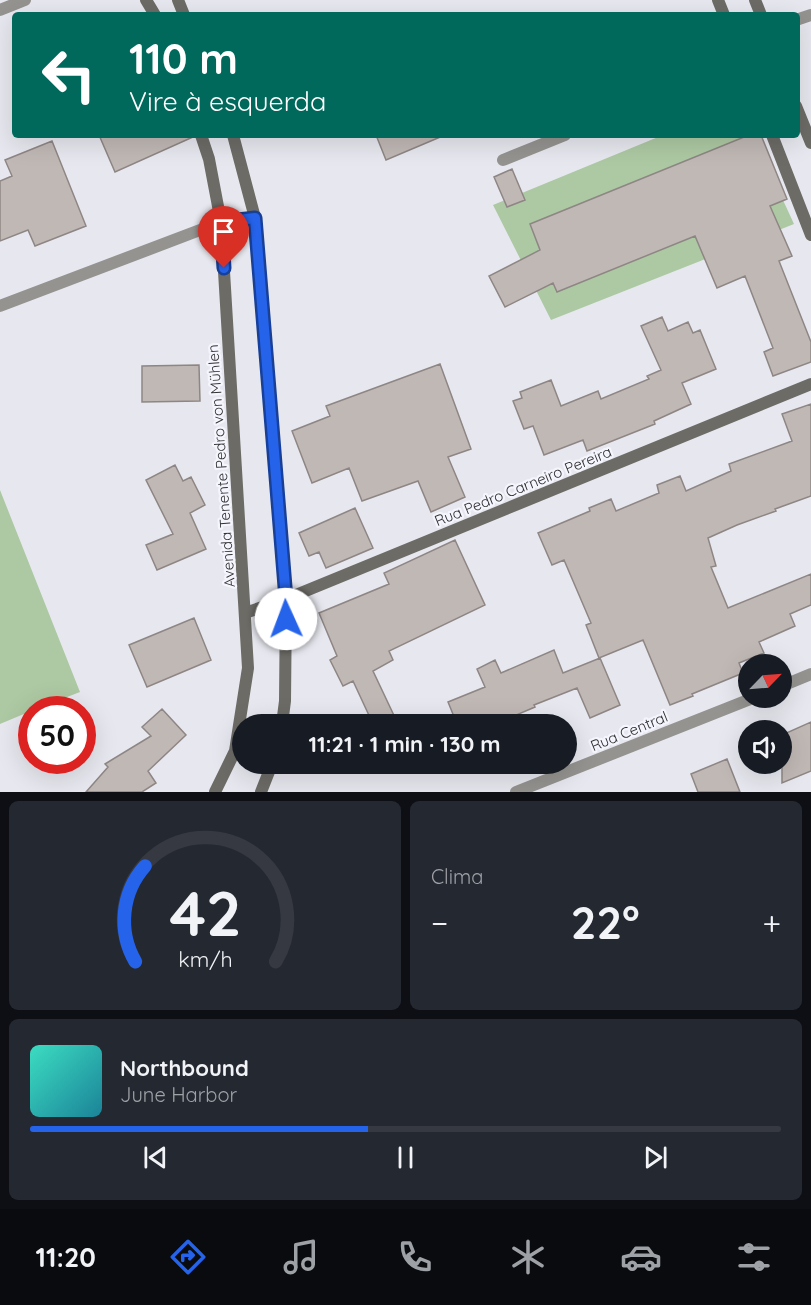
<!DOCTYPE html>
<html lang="pt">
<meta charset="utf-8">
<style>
:root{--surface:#171b24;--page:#242831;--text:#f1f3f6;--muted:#9ea1a6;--line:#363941;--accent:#2563eb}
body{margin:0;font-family:Quicksand,sans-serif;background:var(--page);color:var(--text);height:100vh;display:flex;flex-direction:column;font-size:22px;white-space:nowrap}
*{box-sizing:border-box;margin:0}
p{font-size:20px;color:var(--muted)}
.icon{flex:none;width:33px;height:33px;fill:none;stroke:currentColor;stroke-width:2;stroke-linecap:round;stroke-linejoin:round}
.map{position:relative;height:792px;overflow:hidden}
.side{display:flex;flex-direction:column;gap:9px;padding:9px;background:#0d0f14;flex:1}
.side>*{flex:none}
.banner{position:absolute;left:12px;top:12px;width:788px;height:126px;border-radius:6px;box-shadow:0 6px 24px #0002;background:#00695c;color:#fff;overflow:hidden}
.needle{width:39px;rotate:65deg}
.fabs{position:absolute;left:738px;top:654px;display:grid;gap:12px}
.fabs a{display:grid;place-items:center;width:54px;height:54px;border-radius:50%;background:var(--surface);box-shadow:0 6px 24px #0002;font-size:30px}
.speed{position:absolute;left:18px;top:696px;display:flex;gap:12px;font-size:30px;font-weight:700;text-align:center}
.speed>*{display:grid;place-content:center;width:78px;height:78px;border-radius:50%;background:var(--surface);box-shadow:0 6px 24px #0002;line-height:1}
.speed .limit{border:9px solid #d22;background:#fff;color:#111}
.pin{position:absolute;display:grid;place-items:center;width:51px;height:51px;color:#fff;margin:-62px -26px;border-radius:50% 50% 50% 0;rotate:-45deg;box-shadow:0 0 6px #0007}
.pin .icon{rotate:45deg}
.me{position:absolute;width:66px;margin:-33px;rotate:358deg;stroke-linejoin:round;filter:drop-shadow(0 0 4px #0008)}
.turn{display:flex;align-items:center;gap:21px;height:126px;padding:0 18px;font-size:27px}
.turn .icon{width:78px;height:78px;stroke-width:2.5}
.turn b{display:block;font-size:42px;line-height:51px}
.big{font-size:45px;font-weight:800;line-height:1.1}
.side .tile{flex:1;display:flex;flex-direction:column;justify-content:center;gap:9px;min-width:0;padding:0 21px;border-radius:9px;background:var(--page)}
.side .dial{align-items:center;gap:0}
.dial svg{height:156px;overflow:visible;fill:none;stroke:var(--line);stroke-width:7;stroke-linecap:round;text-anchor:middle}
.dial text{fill:var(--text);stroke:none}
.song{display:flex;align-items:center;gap:18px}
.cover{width:72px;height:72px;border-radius:9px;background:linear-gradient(135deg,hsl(170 70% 55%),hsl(190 70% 35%))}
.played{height:6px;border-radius:3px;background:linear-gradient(90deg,var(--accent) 45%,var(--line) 45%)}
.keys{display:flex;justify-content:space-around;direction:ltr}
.heat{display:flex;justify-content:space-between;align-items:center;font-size:33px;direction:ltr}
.side .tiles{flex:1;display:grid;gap:9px;grid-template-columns:1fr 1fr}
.tile:last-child{grid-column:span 2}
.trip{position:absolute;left:232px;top:714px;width:345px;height:60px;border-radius:30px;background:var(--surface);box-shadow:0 6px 24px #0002;font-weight:800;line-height:60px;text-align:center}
.tabs{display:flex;height:96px;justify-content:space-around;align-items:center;background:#090b0e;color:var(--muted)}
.tabs .icon{width:42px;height:42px}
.tabs .on{color:var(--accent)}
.tabs b{font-size:27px;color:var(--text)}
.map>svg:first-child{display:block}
.green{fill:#adc9a3}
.building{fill:#c0b8b5;stroke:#8e8684;stroke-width:1.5}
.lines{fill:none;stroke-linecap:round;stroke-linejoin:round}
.street{stroke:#949390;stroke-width:12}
.secondary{stroke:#6c6b66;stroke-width:12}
.route-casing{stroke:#184099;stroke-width:15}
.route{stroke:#2563eb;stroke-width:10}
.labels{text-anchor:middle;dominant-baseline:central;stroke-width:4.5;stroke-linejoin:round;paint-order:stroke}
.street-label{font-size:15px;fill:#303033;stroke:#f5f5fd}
</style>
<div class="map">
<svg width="811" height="792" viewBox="0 0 811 792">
<rect width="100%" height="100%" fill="#e7e8ef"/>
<path class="green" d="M663 135H753L794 224 551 320 493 205Z
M0 490 80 692 36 709 32 710 31 711 0 724Z"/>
<path class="building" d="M99 135H193V137L115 172Z
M376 135H445L386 160Z
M749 135H761L787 199 770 206 792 256 779 261 811 342V362L773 376 764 352 773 348 745 276 717 288 695 236 557 292 553 283 505 307 489 276 540 250 530 224Z
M52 141 86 226 35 246 28 230 0 241V181L12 176 5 160Z
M512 169 525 200 507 207 494 177Z
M662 317 668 331 688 322 693 333 700 330 716 369 682 383 691 404 654 421 655 424 587 451 583 440 544 455 533 426 524 429 513 401 522 398 520 392 551 380 561 406 598 391 601 399 649 379 647 376 661 370 641 326Z
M440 364 471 449 448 457 465 497 431 512 418 481 362 501 349 468 312 483 292 431 330 416 326 406Z
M199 365 200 401 142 402V366Z
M811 404V496L775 509 776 511 737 525 708 538 716 566 711 567 728 608 811 574V605L790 614 795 626 759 642 764 653 739 663 743 673 692 694 693 696 670 705 643 640 599 658 586 625 591 623 564 560 552 565 538 533 590 511 589 508 611 499 616 511 659 493 657 485 680 476 686 491 731 471 729 464 792 441 782 414Z
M175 465 183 481 191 477 205 505 190 513 206 549 157 570 146 545 173 534 146 480Z
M355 508 373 548 326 568 319 552 309 556 299 533Z
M455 540 485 605 389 651 393 660 373 671 398 724H373L353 681 343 686 330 660 337 656 319 613 389 584 384 573Z
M194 618 211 660 147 687 129 645Z
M554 650 563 673 600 658 620 705 590 718 577 688 534 705 535 707 495 724H457L448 702 485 687 477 669 495 660 501 673Z
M162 709 186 735 148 771 156 783 142 792H86L108 767 105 764 151 736 142 727Z
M811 722V771L782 783V735Z
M727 759 740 792H698L691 774Z"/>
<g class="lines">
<path class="street" d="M0 10 25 0
M796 20 811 15
M503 160 565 135
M0 306 221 222 255 218
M782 686 811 674
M516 792 753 698"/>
<path class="secondary" d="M146 0 155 15
M178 0 184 15
M718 0 724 15
M755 0 761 15
M796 106 811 143
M201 135 209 159 221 222 248 668 235 751 215 792
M233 135 255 218 286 599 285 701 282 724
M772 135 811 235
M245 613 286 599 811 384
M261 792 272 764"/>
</g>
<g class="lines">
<defs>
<path id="route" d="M224 268 221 222 255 218 286 599V619"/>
</defs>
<use href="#route" class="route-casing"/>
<use href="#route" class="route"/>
</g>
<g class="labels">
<g class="street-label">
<text transform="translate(221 466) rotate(-94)">Avenida Tenente Pedro von Mühlen</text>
<text transform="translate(523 486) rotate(-22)">Rua Pedro Carneiro Pereira</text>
<text transform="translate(629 731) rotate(-22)">Rua Central</text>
</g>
</g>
</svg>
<div class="fabs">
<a><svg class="needle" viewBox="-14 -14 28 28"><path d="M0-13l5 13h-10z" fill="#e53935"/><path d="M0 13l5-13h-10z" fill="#9ea1a6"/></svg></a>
<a><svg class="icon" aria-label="sound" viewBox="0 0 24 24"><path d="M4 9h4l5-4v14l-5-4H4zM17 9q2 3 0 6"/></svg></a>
</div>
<div class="speed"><div class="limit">50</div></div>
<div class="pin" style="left:224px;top:268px;background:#d93025"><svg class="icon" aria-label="arrive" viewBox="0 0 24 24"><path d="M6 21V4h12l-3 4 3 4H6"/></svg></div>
<svg class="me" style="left:286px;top:619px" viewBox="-20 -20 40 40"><circle r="19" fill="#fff"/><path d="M0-13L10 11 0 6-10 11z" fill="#2563eb"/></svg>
<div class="trip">11:21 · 1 min · 130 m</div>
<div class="banner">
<div class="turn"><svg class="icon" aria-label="left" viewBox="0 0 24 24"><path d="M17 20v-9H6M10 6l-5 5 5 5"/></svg><div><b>110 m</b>Vire à esquerda</div></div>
</div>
</div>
<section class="side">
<div class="tiles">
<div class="tile dial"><svg viewBox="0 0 100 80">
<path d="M14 69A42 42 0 1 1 86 69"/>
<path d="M14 69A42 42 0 0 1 19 20" stroke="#2563eb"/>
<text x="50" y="56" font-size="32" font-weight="700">42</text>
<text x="50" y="72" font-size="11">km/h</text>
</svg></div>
<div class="tile"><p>Clima</p>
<div class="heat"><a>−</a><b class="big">22°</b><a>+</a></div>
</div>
<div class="tile">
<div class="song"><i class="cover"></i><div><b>Northbound</b><p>June Harbor</p></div></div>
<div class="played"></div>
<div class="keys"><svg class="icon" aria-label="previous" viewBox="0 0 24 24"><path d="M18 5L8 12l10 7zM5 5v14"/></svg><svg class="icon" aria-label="pause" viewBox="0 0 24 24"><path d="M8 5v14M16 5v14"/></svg><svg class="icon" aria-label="next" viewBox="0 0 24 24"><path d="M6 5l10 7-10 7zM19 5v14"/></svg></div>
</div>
</div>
</section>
<nav class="tabs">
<b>11:20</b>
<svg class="icon on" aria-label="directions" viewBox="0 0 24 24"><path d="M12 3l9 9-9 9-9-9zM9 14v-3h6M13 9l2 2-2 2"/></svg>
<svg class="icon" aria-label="music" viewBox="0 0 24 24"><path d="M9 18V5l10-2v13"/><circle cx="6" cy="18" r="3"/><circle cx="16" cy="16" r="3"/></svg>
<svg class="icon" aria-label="phone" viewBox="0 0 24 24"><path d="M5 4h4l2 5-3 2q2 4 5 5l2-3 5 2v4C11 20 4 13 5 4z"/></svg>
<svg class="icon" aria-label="climate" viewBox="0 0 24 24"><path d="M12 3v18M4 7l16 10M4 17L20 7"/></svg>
<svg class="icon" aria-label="car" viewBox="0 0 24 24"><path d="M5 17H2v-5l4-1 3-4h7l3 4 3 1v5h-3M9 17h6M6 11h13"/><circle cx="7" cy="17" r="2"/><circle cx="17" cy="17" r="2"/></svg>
<svg class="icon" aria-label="filters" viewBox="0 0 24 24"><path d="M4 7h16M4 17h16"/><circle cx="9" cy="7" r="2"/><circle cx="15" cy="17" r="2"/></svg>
</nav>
